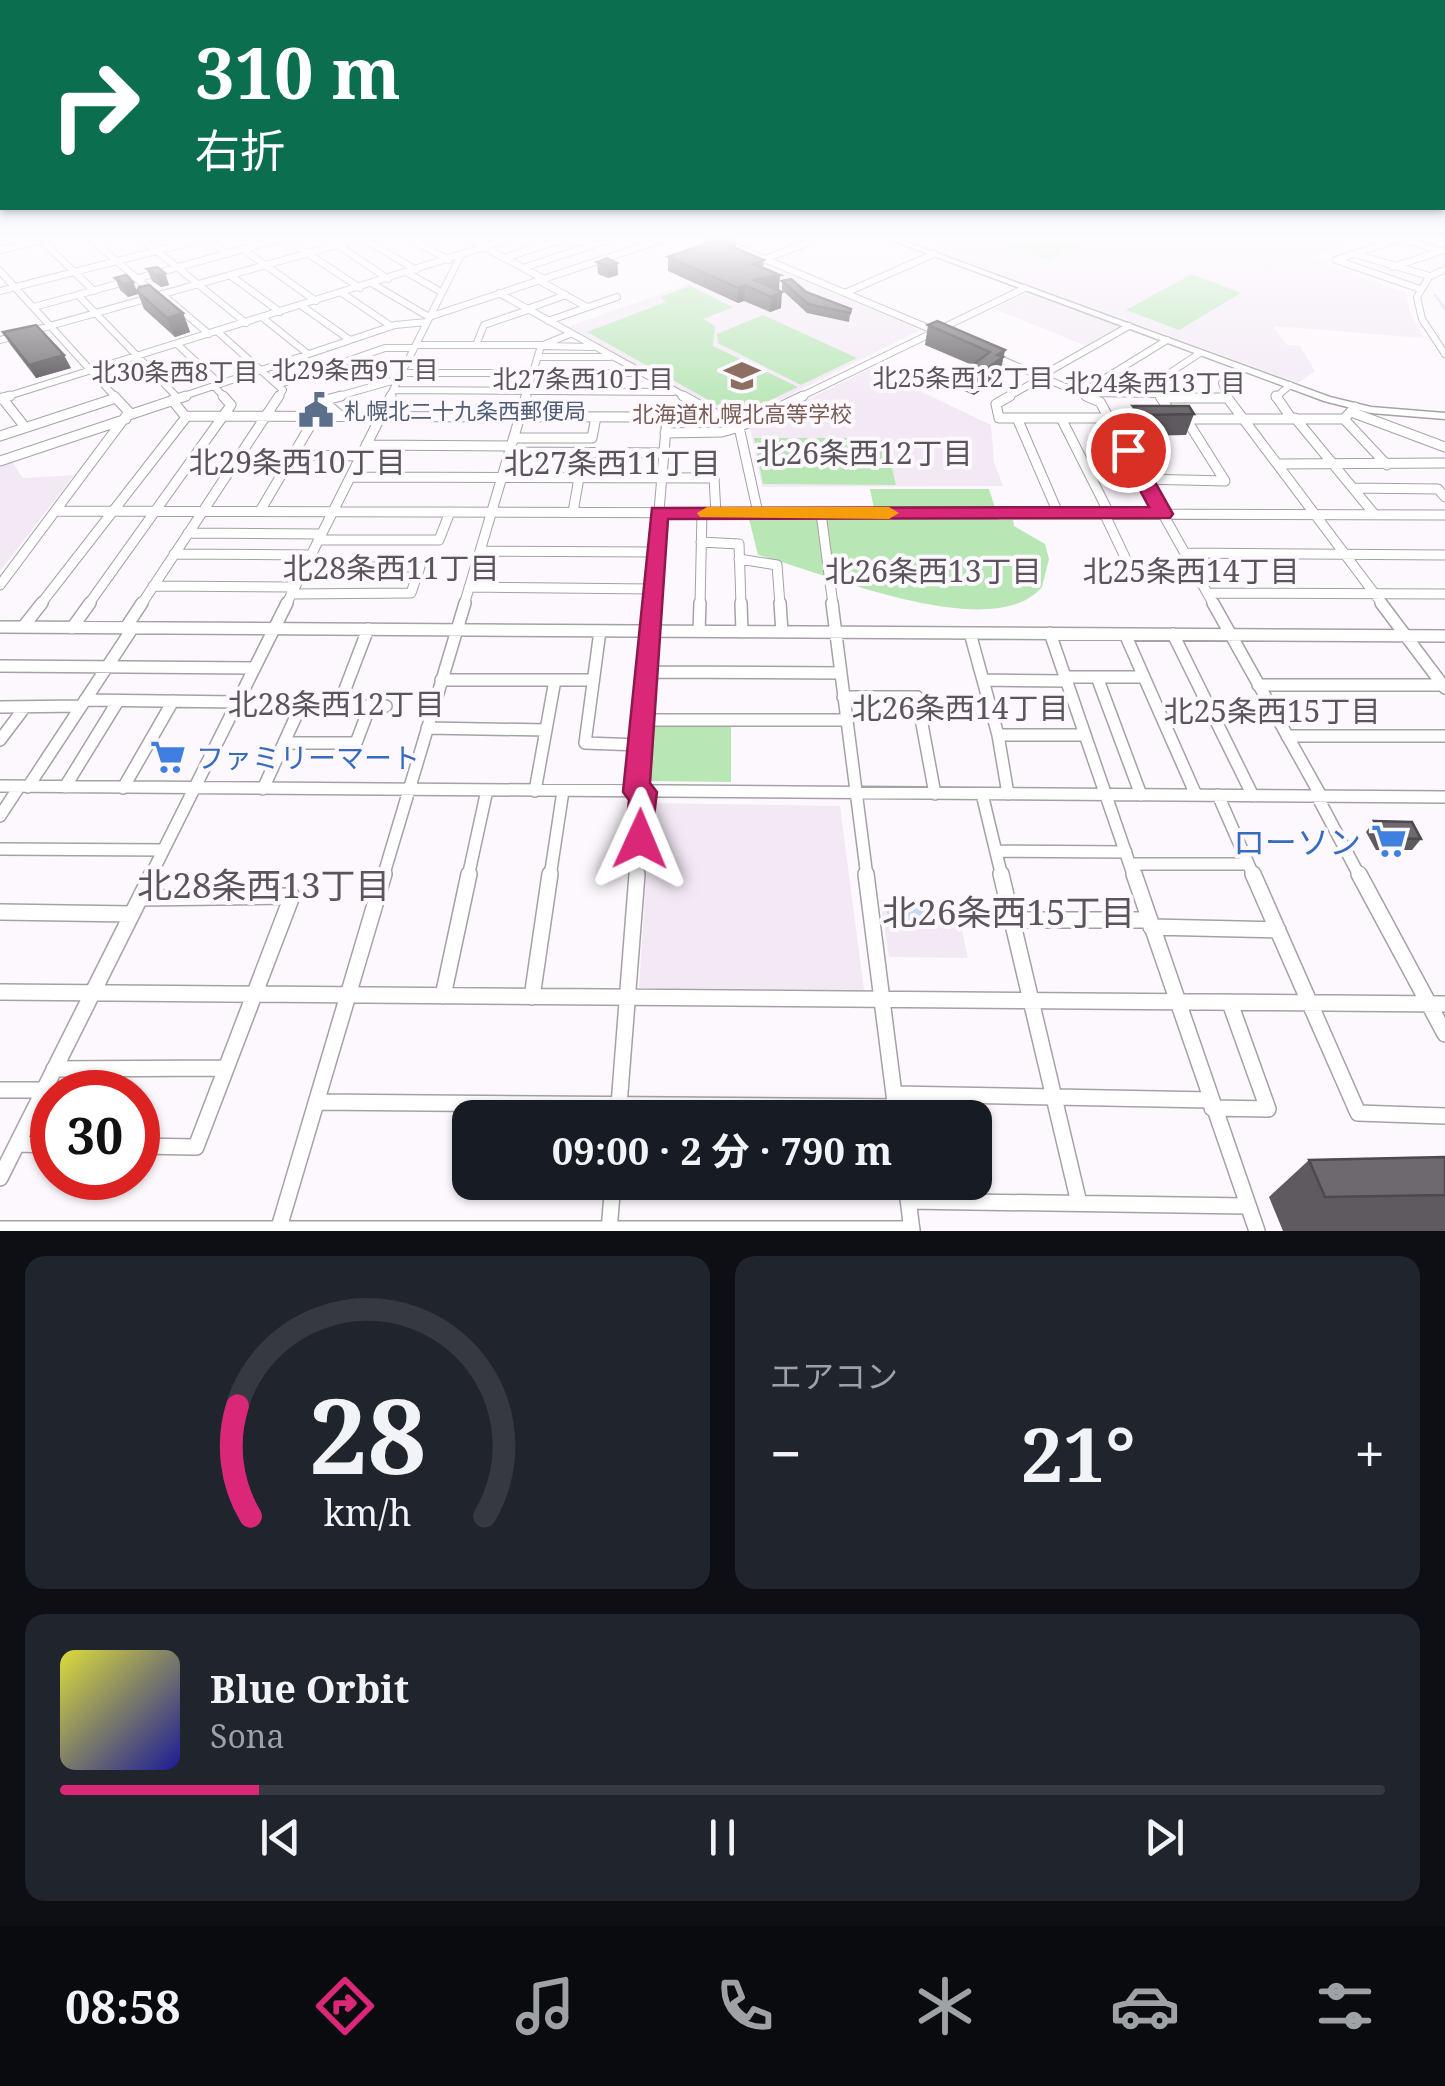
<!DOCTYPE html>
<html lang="ja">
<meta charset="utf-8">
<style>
:root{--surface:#171b24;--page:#20242c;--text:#f1f3f6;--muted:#9ea1a6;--line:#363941;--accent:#db2777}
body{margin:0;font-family:"Noto Serif","Noto Sans JP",serif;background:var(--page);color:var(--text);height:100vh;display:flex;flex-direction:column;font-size:38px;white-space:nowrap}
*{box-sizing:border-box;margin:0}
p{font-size:32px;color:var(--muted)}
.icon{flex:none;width:55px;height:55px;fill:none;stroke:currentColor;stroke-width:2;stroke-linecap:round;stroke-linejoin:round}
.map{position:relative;height:1231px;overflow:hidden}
.side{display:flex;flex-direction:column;gap:25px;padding:25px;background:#0d0f14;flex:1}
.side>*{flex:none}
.guide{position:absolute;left:0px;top:0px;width:1445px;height:210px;box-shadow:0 2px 8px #0004;background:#0b6e4f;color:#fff;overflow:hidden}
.speed{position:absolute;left:30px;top:1070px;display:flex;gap:20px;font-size:50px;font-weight:700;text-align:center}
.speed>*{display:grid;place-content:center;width:130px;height:130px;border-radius:50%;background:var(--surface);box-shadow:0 2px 8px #0004;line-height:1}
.speed .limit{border:15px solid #d22;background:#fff;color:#111}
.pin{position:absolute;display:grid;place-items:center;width:85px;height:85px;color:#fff;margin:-42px;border:5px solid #fff;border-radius:50%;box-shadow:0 2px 10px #0007}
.me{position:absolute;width:110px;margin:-55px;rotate:1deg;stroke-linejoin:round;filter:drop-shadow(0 0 8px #0008)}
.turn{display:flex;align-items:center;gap:35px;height:210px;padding:0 30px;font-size:45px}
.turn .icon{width:130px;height:130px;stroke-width:2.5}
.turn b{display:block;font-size:70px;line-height:85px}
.big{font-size:75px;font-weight:700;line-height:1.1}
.side .tile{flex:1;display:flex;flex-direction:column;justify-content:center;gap:15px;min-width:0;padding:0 35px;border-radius:20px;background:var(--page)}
.side .dial{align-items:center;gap:0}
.dial svg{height:260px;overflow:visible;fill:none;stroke:var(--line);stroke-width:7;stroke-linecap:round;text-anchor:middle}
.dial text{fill:var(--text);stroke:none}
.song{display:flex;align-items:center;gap:30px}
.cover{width:120px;height:120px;border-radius:15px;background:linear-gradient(135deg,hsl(60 70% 55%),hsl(240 70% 35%))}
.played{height:10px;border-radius:5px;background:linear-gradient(90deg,var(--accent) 15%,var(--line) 15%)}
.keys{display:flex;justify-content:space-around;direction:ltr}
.heat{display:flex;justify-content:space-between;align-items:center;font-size:55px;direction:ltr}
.side .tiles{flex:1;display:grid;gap:25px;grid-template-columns:1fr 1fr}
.tile:last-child{grid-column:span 2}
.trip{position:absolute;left:452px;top:1100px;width:540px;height:100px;border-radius:20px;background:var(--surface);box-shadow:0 2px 8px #0004;font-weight:700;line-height:100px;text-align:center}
.tabs{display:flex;height:160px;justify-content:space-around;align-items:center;background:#090b0e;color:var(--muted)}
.tabs .icon{width:70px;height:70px}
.tabs .current{color:var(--accent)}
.tabs b{font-size:45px;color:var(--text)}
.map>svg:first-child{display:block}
.built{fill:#f3e9f5}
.green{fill:#b8e6b5}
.water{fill:#c6d9f5}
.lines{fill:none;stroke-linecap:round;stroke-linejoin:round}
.stream{stroke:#c6d9f5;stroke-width:2.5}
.minor-far3-casing{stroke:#a5a1a6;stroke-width:8}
.minor-far2-casing{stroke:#a5a1a6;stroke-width:11}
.minor-far1-casing{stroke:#a5a1a6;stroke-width:14}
.minor-casing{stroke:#a5a1a6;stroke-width:18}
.major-casing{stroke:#a5a1a6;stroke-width:3}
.minor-far3{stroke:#fff;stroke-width:6}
.minor-far2{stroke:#fff;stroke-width:9}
.minor-far1{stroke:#fff;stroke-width:11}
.minor{stroke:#fff;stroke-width:15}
.major{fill:#fff;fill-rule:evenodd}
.wall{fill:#5e5a5f}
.shaded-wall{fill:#4c4a4d}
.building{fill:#6d696e;stroke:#4c4a4d;stroke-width:2.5}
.route{fill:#db2777;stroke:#8e194d;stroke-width:2.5}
.slow{fill:#f59e0b}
.labels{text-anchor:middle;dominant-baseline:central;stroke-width:8;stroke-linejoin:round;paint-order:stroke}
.far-service-label{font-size:22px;fill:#4e5e75;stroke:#fdf8fe;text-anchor:start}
.far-education-label{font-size:22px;fill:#785e54;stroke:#fdf8fe}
.far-neighbourhood-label{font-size:25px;fill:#59555a;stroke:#fdf8fe}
.shop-label{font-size:28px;fill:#366cbe;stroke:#fdf8fe;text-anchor:start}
.neighbourhood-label{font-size:30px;fill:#59555a;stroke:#fdf8fe}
.near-shop-label{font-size:32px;fill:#366cbe;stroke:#fdf8fe;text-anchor:end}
.near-neighbourhood-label{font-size:35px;fill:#59555a;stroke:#fdf8fe}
</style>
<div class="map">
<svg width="1445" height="1231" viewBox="0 0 1445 1231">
<rect width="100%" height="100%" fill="#fdf8fe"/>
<path class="built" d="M941 239H1361L1309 257 1406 293 1410 313 1424 338 1273 326 1287 345 1300 346 1315 371 1298 383 935 250Z
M756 259 920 330 738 421 568 327Z
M1028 292 1120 327 1086 346 994 309Z
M872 368 991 425 994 462 1003 486 762 487 750 428Z
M10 459 23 478 74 475 0 571V463Z
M651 803 840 806 864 990 639 988Z
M880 900 956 901 968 958 889 957Z"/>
<path class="green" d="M998 239H1083L1090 241 1050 260 993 241Z
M1192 274 1241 293 1179 330 1126 310Z
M690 286 733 307 703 319 715 326 713 346 798 387 737 416 587 332 666 302 660 297Z
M763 315 857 358 801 385 718 343 717 334Z
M754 438H864L886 444 896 485 763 484Z
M870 489H989L999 520H1013L1014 526 1045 544 1049 559 1042 587C992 646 822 572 758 555L749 519H876Z
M731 724V782L648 781 652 726Z"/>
<path class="water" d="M951 904 955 924 889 925 886 905Z"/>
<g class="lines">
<path class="stream" d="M1435 295 1445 309"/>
<defs>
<path id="minor-far3" d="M91 239 155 294
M142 239 246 323
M206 239 228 254
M286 239 360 288
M329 239 388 279
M364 239 416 270
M411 239 449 260
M469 239 544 279
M717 239 940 333
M1404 239 1439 251
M41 240 94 291
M0 250 46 239
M244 250 316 301
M1355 254 1429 276
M504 258 564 239
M765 259 818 239
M1336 260 1420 289
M1336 260 1399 239
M1392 267 1445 250
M523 268 611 239
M1445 269 1429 277 1417 297 1422 319 1445 354
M0 271 116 398
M408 273 441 292
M230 275 280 312
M540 281 587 307
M373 284 429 317 664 239
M0 291 203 239
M342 293 391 326
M499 293 688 398
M845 293 934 254
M162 294 209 334
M78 295 178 398
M302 306 350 340
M34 307 280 239
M527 309 566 295
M263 318 308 354
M548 321 617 297
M218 332 283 390 278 398
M0 340 358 239
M177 344 220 384
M416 345H541
M476 345 484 325 528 310
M544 346 592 347
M993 356 1091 398
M538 357H610
M401 373H638
M1041 376 1129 326
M280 384 385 348H414
M214 386 225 398
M393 390 673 392
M1081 393 1167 340
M1089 393 1158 394
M2 398 510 239
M178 398 395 325 427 322
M332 398 399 379
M389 398 460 257
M525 398 541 346 570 334
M798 398 1025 288
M1006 398 1043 377
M1161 398H1227
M1162 398 1153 384 1200 353
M1227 398 1222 383 1244 369
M1275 398 1290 385"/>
<path id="minor-far2" d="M683 396 739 427
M1010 396 996 404 999 418H1140
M1086 396 1100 402 1214 605
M1160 396 1172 415
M1226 396 1383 605
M1276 396 1291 418
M2 398 25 427
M1161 398H1227
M0 399 10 396
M172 400 185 416 667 417 651 605
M1354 413 1445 447
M129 415 186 396
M341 416 323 401 341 396
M1017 418 1058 513
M1061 418 1109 513
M1295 418 1375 515
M1182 419H1344L1355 407
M1344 419 1387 465
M665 433 722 432 739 427
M0 436 116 398
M514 438H592L596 417
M366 445 511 446
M510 452 664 453
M293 455 360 456
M0 461 126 419
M1277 464 1445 463
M351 477 714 478 716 513
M1143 479 1225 481 1186 419
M1353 488 1438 489 1445 497
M56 511 1445 515
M260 511 316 416
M573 512 579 478
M758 513 739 427 803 396
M821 513 833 605
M1104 513 1132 572H1196
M188 533 321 534
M318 540H439L450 512
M701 542 739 544 741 605
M480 551 654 552
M1185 553 1445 555
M174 554 311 555
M739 559 777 565 780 605
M0 585 129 412 114 396
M153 586 295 587
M469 587 652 589
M1207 593 1445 594
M291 594 411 593 420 567H305
M40 605 187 416
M88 605 231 405 223 396
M141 605 279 396
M286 605 391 396
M464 605 526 396
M700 605 702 513"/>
<path id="minor-far1" d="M741 603 742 632
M780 603 782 632
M832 603 867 877
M1213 603 1321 796
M1381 603 1445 688
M0 627 1445 636
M23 627 42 603
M72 628 90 603
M125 629 142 603
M600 631 585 743 640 745
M699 631 700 603
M970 633 998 735 1008 794
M1050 633 1134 877
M1125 634 1196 795
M1173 634 1253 796
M0 666 254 668
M646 672 840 673
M1065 677H1144
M1097 677 1141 795
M441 680H593
M983 680 1066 681
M1258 685H1444
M843 697H917L935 794
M85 700 237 702
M339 705 368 629
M236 706H386
M0 707 81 706
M641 720H845
M427 728 546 730
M998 735H1085
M1287 736H1445
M0 740 25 707
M284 743H356L370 706
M0 786 1445 797
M28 787 132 629
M65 787 118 701
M123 788 173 701
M263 789 301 705
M535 791 555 680
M636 792 652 603
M982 794 1002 877
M1218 795 1254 877
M1317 796 1360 877
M0 816 19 787
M0 849 163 850
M996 851 1126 852
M1130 864H1248
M150 877 287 603
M383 877 465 603
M468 877 487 790
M550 877 563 791
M636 877 643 792"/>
<path id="minor" d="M866 874 897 1118
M1001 874 1079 1203
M1134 874 1257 1231
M1253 874 1358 1113 1445 1116
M1359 874 1445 1034
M0 912 132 914
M1012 920H1149
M1151 927 1278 930
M0 992 1445 1004
M443 996 469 874
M532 997 550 874
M54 1069 225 1068
M0 1090H44
M894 1094 1210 1100
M316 1102 896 1107
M1212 1108 1268 1109 1230 1003
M618 1118 637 874
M17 1144 52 1145
M138 1146 196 1147 292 896 140 898
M0 1178 152 874
M906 1182 912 1231
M908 1201 1246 1206
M0 1229H912
M278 1231 384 874
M609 1231 613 1182"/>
<path id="major" d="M888 239H898L1330 397 1371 407 1445 413V419L1371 413 1324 401Z"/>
</defs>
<use href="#minor-far3" class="minor-far3-casing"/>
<use href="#minor-far2" class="minor-far2-casing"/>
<use href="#minor-far1" class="minor-far1-casing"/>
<use href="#minor" class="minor-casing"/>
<use href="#major" class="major-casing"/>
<use href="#minor-far3" class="minor-far3"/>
<use href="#minor-far2" class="minor-far2"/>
<use href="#minor-far1" class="minor-far1"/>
<use href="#minor" class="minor"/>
<use href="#major" class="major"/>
</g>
<path class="wall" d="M703 239H736V248L764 260 763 268 779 290 778 291 781 308 770 312 744 301 738 303 668 271V257L703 245Z
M597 262 617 263 618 275 608 278 598 274Z
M147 269 165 273 169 285 161 287 152 281Z
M115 278 133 282 138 294 128 297 120 290Z
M782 281 806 292 851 309 849 322 807 313 782 290Z
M137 291 183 313 190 332 175 337 144 309Z
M928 325 1005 350 999 377 974 395 962 390 966 370 972 365 925 345Z
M3 332 71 368 36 378 10 344Z
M1133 406 1194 414 1186 435 1136 436 1126 426Z
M1374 821 1421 839 1412 850H1376L1366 832Z
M1445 1157V1231H1283L1269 1197 1309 1160Z"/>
<path class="shaded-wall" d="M726 239H736V254L726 258Z
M617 263 618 275 608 278 607 266Z
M165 273 169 285 161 287 156 275Z
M780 275 779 290 763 293 754 280Z
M133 282 138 294 128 297 123 284Z
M745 285 744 301 738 303V288Z
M782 292 781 308 770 312 771 297Z
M183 313 190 332 175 337 167 318Z
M1005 350 999 377 974 395 978 375 997 355Z
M64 355 71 368 36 378 29 365Z"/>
<path class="building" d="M716 240 764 260 753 264 780 275 754 280 782 292 771 297 745 285 738 288 668 257Z
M607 258 617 263 607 266 597 262Z
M157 267 165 273 156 275 147 269Z
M126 275 133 282 123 284 115 278Z
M791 279 806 292 851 309 850 313 808 304 782 281Z
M149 285 183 313 167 318 137 291 139 287Z
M937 321 1005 350 997 355 1003 357 978 375 966 370 990 352 928 325Z
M36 325 64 355 29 365 3 332Z
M1133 406H1189L1194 414 1143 415Z
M1374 821 1412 822 1421 839 1384 838Z
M1445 1157V1195L1325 1197 1309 1160Z"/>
<linearGradient id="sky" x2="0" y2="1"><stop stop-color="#9ac3ed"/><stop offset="0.58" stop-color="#fefcff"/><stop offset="1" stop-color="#fefcff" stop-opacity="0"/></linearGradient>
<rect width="1445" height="411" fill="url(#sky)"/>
<path class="route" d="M1121 446 1137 450 1173 514 1170 518 668 519 650 783 657 792 650 847H629L625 839 629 800 623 792 652 508 1149 507 1118 450Z"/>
<path class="slow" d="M707 507H889L899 513 889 519 700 517 697 513Z"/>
<defs>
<symbol id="school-bare" viewBox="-9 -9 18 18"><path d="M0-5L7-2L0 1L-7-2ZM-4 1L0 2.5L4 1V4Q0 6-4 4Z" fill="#8d6e63" stroke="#fdf8fe" stroke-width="2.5" paint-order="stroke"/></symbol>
<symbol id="civic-bare" viewBox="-9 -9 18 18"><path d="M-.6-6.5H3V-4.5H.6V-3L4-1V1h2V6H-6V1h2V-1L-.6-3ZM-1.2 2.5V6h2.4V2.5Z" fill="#5c6f8a" stroke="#fdf8fe" stroke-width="2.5" paint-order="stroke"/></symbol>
<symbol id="supermarket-bare" viewBox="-9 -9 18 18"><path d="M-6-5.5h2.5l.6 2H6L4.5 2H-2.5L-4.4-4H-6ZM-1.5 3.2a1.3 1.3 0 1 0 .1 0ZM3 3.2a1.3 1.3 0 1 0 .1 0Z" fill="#3f7fe0" stroke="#fdf8fe" stroke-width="2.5" paint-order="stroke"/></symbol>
</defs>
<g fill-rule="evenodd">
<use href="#school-bare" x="717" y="351" width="50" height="50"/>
<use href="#civic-bare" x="291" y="385" width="50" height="50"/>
<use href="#supermarket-bare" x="143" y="732" width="50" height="50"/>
<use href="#supermarket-bare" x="1364" y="816" width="50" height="50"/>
</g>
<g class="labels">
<g class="far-service-label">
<text x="344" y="410">札幌北二十九条西郵便局</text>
</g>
<g class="far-education-label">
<text x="742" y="413">北海道札幌北高等学校</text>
</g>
<g class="far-neighbourhood-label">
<text x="355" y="369">北29条西9丁目</text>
<text x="175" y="371">北30条西8丁目</text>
<text x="963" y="377">北25条西12丁目</text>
<text x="583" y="378">北27条西10丁目</text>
<text x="1155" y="382">北24条西13丁目</text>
</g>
<g class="shop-label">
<text x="196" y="757">ファミリーマート</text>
</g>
<g class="neighbourhood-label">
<text x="864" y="452">北26条西12丁目</text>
<text x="297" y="461">北29条西10丁目</text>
<text x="612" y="462">北27条西11丁目</text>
<text x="391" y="567">北28条西11丁目</text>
<text x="933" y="570">北26条西13丁目</text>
<text x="1191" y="570">北25条西14丁目</text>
<text x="336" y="703">北28条西12丁目</text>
<text x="960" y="707">北26条西14丁目</text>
<text x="1272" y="710">北25条西15丁目</text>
</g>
<g class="near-shop-label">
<text x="1361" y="841">ローソン</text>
</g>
<g class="near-neighbourhood-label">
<text x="264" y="884">北28条西13丁目</text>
<text x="1009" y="911">北26条西15丁目</text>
</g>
</g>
</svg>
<div class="speed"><div class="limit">30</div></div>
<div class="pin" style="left:1128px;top:450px;background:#d93025"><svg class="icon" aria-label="arrive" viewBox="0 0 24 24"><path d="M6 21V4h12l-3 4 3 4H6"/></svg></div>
<svg class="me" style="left:640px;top:839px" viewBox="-20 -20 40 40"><path d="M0-17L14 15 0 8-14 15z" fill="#db2777" stroke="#fff" stroke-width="4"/></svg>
<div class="trip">09:00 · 2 分 · 790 m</div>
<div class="guide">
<div class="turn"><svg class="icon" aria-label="right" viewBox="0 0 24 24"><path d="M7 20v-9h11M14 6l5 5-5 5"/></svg><div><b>310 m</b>右折</div></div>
</div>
</div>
<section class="side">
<div class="tiles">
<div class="tile dial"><svg viewBox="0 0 100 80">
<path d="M14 69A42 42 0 1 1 86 69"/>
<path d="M14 69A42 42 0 0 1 10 35" stroke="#db2777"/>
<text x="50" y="56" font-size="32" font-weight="700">28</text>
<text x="50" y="72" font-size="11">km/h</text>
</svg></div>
<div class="tile"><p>エアコン</p>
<div class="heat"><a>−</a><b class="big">21°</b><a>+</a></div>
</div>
<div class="tile">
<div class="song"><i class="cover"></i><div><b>Blue Orbit</b><p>Sona</p></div></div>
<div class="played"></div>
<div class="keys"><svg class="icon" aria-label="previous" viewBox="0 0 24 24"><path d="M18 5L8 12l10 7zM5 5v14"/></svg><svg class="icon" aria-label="pause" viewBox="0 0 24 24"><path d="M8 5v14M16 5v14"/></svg><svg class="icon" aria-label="next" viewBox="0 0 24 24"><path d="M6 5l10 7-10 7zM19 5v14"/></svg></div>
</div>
</div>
</section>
<nav class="tabs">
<b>08:58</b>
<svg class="icon current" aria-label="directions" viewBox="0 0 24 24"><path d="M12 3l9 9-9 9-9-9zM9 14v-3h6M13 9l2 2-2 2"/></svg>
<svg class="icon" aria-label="music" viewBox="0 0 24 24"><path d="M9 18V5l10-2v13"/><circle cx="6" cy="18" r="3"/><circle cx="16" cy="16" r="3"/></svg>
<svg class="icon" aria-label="phone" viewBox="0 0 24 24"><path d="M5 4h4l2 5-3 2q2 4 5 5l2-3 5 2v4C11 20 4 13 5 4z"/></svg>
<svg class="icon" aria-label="climate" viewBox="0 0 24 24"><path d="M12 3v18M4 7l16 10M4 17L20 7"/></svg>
<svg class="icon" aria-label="car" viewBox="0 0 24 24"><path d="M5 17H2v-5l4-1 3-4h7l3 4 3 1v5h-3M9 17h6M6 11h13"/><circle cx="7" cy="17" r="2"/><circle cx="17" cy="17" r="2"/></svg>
<svg class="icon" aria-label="filters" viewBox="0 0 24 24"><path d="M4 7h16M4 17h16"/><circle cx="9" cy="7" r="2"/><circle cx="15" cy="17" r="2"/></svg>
</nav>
